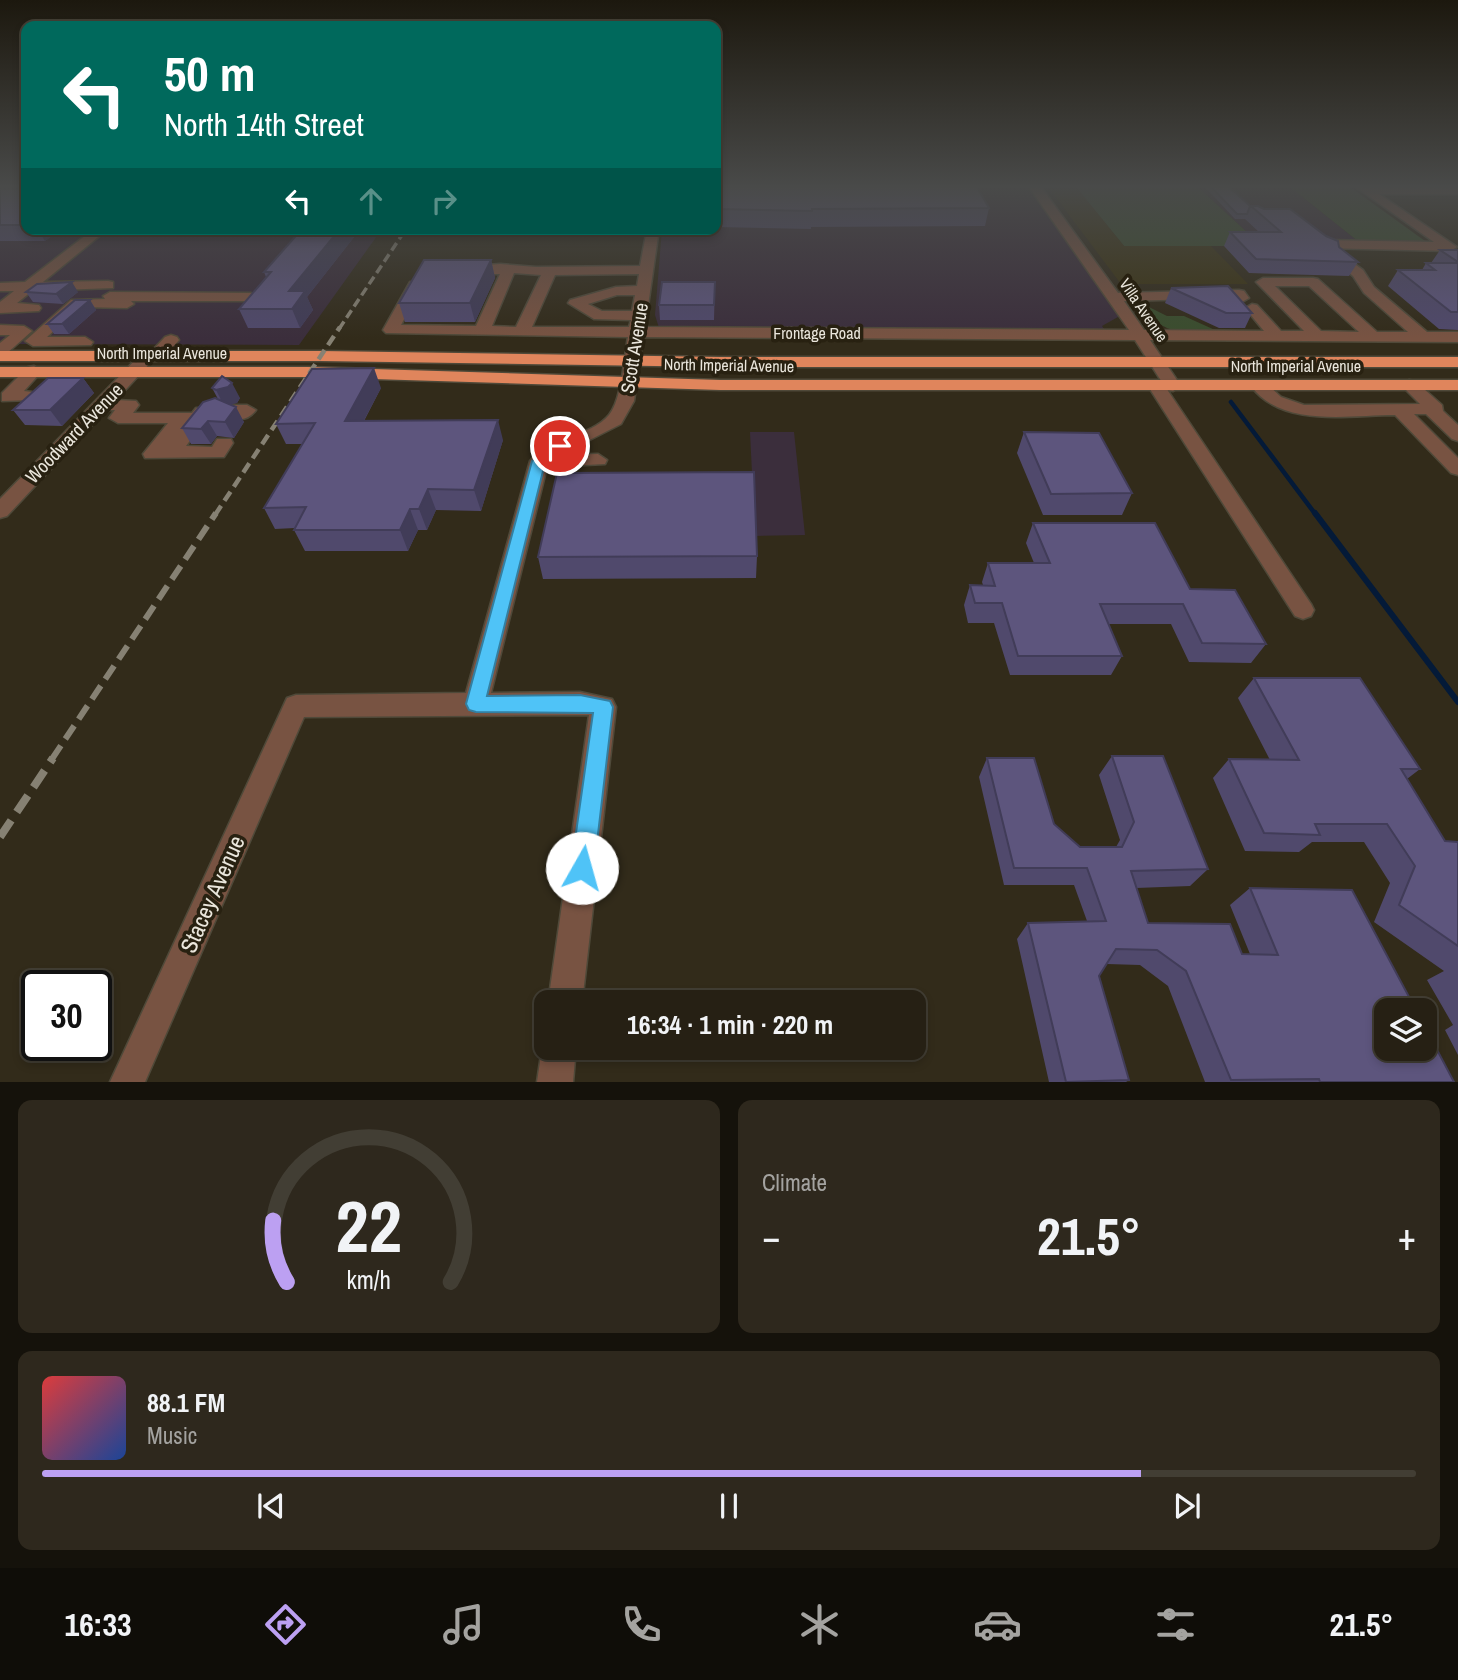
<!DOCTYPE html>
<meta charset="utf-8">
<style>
:root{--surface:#262014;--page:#2e281d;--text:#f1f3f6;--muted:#a4a3a0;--line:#423e34;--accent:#bca0f2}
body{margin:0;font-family:"Archivo Narrow",sans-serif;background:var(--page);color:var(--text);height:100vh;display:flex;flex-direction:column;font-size:26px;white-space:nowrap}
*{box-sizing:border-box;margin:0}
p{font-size:23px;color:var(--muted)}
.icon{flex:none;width:38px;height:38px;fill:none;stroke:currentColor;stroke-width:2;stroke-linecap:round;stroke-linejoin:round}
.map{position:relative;height:1082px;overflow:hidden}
.details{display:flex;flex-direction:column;gap:18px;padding:18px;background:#15120b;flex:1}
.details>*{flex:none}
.banner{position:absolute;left:21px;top:21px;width:700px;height:214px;border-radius:14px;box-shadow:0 4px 10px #0003,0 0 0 2px var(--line);background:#00695c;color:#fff;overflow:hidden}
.buttons{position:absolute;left:1374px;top:998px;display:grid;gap:14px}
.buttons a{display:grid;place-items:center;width:63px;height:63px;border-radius:14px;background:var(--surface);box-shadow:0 4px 10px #0003,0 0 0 2px var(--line);font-size:35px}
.speed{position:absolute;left:21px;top:970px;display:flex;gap:14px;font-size:35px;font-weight:700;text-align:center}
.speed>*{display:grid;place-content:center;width:91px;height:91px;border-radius:50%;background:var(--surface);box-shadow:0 4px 10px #0003,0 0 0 2px var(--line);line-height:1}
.speed .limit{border:4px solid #111;border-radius:10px;background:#fff;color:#111}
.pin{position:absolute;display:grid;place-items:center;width:60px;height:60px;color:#fff;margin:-30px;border:4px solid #fff;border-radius:50%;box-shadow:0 2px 7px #0007}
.me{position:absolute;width:77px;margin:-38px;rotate:7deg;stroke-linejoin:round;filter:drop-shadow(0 0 5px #0008)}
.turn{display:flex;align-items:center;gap:24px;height:147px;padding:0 28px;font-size:32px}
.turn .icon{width:91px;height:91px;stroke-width:2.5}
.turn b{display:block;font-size:49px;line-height:60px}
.lanes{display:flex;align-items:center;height:66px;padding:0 28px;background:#0003;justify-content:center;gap:35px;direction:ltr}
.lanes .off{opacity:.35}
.big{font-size:52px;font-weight:700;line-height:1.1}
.details .widget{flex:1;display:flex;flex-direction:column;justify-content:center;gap:10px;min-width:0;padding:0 24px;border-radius:14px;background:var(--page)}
.details .dial{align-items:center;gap:0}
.dial svg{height:182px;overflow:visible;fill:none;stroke:var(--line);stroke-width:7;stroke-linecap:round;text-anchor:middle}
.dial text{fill:var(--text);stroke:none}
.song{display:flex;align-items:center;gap:21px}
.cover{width:84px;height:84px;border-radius:10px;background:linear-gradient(135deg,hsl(0 70% 55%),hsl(220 70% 35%))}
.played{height:7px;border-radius:4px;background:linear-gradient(90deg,var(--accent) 80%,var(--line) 80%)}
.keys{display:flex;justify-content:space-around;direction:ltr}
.heat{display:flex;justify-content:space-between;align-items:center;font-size:38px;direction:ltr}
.details .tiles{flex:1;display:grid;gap:18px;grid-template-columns:1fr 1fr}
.widget:last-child{grid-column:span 2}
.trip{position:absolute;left:534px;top:990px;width:392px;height:70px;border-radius:14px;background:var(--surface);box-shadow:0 4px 10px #0003,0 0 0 2px var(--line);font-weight:700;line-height:70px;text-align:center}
.tab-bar{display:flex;height:112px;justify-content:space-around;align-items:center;background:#0f0d08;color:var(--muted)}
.tab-bar .icon{width:49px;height:49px}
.tab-bar .current{color:var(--accent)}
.tab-bar b{font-size:32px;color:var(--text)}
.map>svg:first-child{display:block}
.commercial{fill:#3b2e3c}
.green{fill:#3a4d2d}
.sand{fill:#3b3312}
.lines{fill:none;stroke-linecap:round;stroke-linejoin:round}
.stream-far1{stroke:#041a38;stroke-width:4.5}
.stream{stroke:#041a38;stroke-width:6}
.minor-casing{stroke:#4f4939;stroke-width:3}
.highway-casing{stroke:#4f4939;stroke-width:3}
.minor{fill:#785342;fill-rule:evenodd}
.highway{fill:#e0855c;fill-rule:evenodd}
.rail-far3{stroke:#868173;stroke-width:3.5;stroke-dasharray:9 4.5;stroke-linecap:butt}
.rail-far2{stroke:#868173;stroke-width:4.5;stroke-dasharray:11 6;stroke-linecap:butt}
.rail-far1{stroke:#868173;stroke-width:6;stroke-dasharray:16 8;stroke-linecap:butt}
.rail{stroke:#868173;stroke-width:8;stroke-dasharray:20 10;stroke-linecap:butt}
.wall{fill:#50496c}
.shaded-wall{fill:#413c58}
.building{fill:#5d557d;stroke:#413c58;stroke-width:2}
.route{fill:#4fc3f7;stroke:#337fa1;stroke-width:2}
.labels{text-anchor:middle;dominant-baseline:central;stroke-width:7;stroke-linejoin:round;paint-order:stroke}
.far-street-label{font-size:16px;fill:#eae6dc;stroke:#282111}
.street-label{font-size:19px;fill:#eae6dc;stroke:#282111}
.near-street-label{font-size:23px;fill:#eae6dc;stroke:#282111}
</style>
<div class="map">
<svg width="1458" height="1082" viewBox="0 0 1458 1082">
<rect width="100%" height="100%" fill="#322b1a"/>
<path class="commercial" d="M716 187H1033L1125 313 1102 326 1104 329 659 328 655 315 662 229H716Z
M1198 187H1290L1364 246H1262Z
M0 193 26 229H382L299 345 0 344Z
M750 432H794L805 535 755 536Z"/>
<path class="green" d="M1076 187H1198L1262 246H1124Z
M1290 187H1350L1432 246H1364Z
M1139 302 1167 316H1184L1215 330C1173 330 1167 338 1139 302Z"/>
<path class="sand" d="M1048 187H1076L1124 246H1211L1248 284H1121Z"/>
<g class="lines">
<path class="stream-far1" d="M1231 402 1316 515"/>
<path class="stream" d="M1315 513 1458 702"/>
<defs>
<path id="minor" d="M1029 187H1041L1118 293 1239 290 1244 291 1249 298 1242 302 1235 298 1124 301 1144 330 1264 331 1245 308 1252 304 1257 305 1281 331H1304L1256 282 1263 278H1313L1318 279 1377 332H1408L1364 293 1353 276 1333 259V253L1338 252 1363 270 1374 287 1427 332H1458V342L1150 340 1181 386 1173 391 1167 390 1135 340 643 337 634 401 621 424 560 455 598 454 607 460 605 464 547 467 491 693 580 692 612 699 616 707 582 1003H548L589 715 304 717 145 1082H110L287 698 296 695 466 693 530 461C548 435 590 438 609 415 622 399 624 358 628 337L386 333 383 330 410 282H420L422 285 401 325 476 326 500 274H467L460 270 462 267 500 264 536 267 640 266 647 229H659L645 327 1129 330ZM514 273 541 275 516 327 492 326ZM639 274 637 286 616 287 570 300 568 303 594 319 631 320 629 327H532L555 275ZM1275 286H1309L1359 332 1321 331ZM617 295H635L632 311H602L588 304Z
M1356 187H1458V194H1379L1457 247 1450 251 1320 248 1307 241V235L1312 234 1323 240 1434 242Z
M94 229H108L43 282 108 281 113 282V288L32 291 17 303 39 305 41 308 39 311 0 313V302L14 291H0V283L25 282Z
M110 292 251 293 258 297 251 301H131L134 304 127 308 80 307 47 337H85L93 342 91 345 33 346 25 341 71 300 105 299 103 296Z
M0 325 24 326 32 331 6 354 0 356V343L10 335H0Z
M171 335 177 337 179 340 162 359 153 360 116 400 136 401 139 405 133 413H192L196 408H208L211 412 186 446 212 447 217 439H231L233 443 224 457 145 458 143 454 168 423H118L109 418 115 410H106L7 516 0 518V499L142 353 151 352 165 337Z
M34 366 42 371 24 391 32 392 35 396 32 400 2 401V393L28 367Z
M1409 380 1415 381 1442 405 1443 411 1458 425V441L1452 439 1426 414H1414L1458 458V475L1451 473 1395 415C1348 415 1282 428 1251 386L1253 382H1265L1281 397 1304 405 1420 404 1401 385Z
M1156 381 1162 382 1311 604 1314 610 1311 616 1303 619 1295 616 1148 386Z
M232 405H247L256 410C246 423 234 421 223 410L226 406Z
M546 1038V1048H576L573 1082H537L542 1048Z"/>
<path id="highway" d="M0 351H321L720 357H1458V367H720L321 361H0Z
M0 367H308L720 380H1458V390H720L308 377H0Z"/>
</defs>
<use href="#minor" class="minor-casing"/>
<use href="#highway" class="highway-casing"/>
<use href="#minor" class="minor"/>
<use href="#highway" class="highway"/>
<path class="rail-far3" d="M339 329 406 229"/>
<path class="rail-far2" d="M215 515 340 327"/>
<path class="rail-far1" d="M52 759 216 513"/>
<path class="rail" d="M0 837 53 758"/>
</g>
<path class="wall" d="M716 187 989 208 985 226 811 227V229L716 227Z
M1205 187H1229L1250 206 1339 247 1358 262 1349 276 1249 273 1224 246 1230 232H1259L1245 219H1235Z
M0 189H26V229L60 230 45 241H0Z
M114 229H357L358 232 307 297 313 310 300 328H248L239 309 266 277 264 272 297 234 117 236Z
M1440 250H1458V330L1439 329 1388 286 1398 270H1422L1426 263H1431Z
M491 260 495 278 475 322H405L399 303Z
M715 282 714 320H660L659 305Z
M1171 288 1252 313 1245 328H1219L1165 303Z
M26 292H78L63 304 33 302Z
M90 300 96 310 69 334H54L47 324Z
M83 378 94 393 62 426 25 425 13 410Z
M212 388 240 398 237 403 230 404 244 422 234 438 217 436 211 444H191L182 428 218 399Z
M381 388 364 421 503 440 481 511 436 510 427 530H418L408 551H305L294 530 295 528 275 529 264 508 303 444H286L276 424Z
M1024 432 1132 493 1122 515H1043L1017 453Z
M1033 523 1190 589 1266 644 1251 663 1189 662 1171 624H1109L1122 656 1111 675H1010L994 623H968L964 605 970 585H983L982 582 988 563H1034L1026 543Z
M757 556 756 578 543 579 538 557Z
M1254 678 1420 769 1407 779 1445 841 1458 842V1055L1445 1030 1453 1025 1427 980 1444 971 1374 922 1390 883 1364 842H1312L1299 852 1245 851 1213 778 1229 759 1270 760 1238 698Z
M1112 756 1208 869 1190 886 1136 888 1148 923 1242 954H1250L1230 905 1250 888 1454 1082H1205L1168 986 1140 965 1107 964 1099 976 1129 1080 1126 1082H1049L1017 939 1028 923 1087 921 1074 885H1004L979 777 987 758 1054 824 1080 847H1116L1120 840 1099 775Z"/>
<path class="shaded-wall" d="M37 229H59L60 230 45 241Z
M340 229H357L358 232 307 297 313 310 300 328 292 309 289 291Z
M491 260 495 278 475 322 470 303Z
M72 282 78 292 63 304 56 294Z
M90 300 96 310 69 334 62 324Z
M374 368 381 388 353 441 345 421Z
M83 378 94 393 62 426 50 410Z
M232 383 240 398 237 403 224 406 216 390Z
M236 407 244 422 234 438 225 422Z
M498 420 503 440 481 511 474 490Z
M208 421 217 436 211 444 201 429Z
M428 489 436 510 427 530 419 509Z
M410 509 418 530 408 551 400 530Z"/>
<path class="building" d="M716 187H977L989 208 812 209V211L716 209Z
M1211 187H1229L1250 206 1247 214H1237Z
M0 189H26V225H0Z
M1251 206H1258L1264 209H1290L1326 236 1338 241 1339 247 1358 262 1256 259 1230 232H1281Z
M302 229H340L289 291H305L292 309H239L271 272H264Z
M1440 250H1458V262Z
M424 260H491L470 303H399Z
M1426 263H1458V312H1451L1398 270H1435Z
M72 282 56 294 26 292 37 284Z
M662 282H715L714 305H659Z
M1228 286 1252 313H1226L1171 288Z
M75 300H90L62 324H47Z
M374 368 345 421 498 420 474 490 428 489 419 509H410L400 530H294L306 507 264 508 315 423 276 424 312 369Z
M222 376 232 383 228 387 216 390 212 388Z
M48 378H83L50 410H13Z
M215 398 236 407 225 422 208 421 201 429 182 428 203 402Z
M1024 432 1099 433 1132 493 1051 494Z
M754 472 757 556 538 557 557 473Z
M1033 523H1155L1190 589 1235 590 1266 644 1202 643 1183 604H1100L1122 656H1018L1002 603H975L970 585 995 586 988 563H1050Z
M1254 678H1360L1420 769H1401L1445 841 1458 842V946L1399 905 1415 866 1387 824H1315L1320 835 1264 833 1229 759 1299 760Z
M1112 756H1163L1208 869 1131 871 1148 923 1230 924 1242 954 1278 955 1250 888 1352 890 1416 1010H1386V1048H1424V1025L1454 1082H1320L1319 1079 1231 1080 1186 971 1157 950 1116 949 1099 976 1129 1080 1066 1082 1028 923 1106 921 1087 868H1014L987 758H1034L1054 824 1080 847H1122L1134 822Z"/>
<linearGradient id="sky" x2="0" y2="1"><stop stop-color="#1c180e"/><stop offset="0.55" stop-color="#494a49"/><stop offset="1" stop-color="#494a49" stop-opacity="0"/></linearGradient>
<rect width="1458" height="339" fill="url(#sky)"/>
<path class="route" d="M560 442 565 443V449L545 463 487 696 580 695 610 701 613 707 594 868 590 876 582 879 574 876 571 868 593 713 476 712 469 710 466 704 532 461Z"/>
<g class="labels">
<g class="far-street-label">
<text transform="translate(1144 310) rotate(56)">Villa Avenue</text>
<text x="817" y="333">Frontage Road</text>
<text x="162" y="353">North Imperial Avenue</text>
<text transform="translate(729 365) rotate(1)">North Imperial Avenue</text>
<text x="1296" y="366">North Imperial Avenue</text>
</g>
<g class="street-label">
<text transform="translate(634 348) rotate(-81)">Scott Avenue</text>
<text transform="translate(74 433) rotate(-46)">Woodward Avenue</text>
</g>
<g class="near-street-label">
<text transform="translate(212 894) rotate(-66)">Stacey Avenue</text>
</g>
</g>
</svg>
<div class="buttons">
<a><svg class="icon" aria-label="layers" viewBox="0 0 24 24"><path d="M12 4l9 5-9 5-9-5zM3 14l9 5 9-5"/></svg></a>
</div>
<div class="speed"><div class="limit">30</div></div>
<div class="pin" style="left:560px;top:446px;background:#d93025"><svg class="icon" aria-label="arrive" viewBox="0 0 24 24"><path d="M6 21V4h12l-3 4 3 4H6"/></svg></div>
<svg class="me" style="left:582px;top:868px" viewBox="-20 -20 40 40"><circle r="19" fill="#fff"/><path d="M0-13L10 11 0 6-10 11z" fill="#4fc3f7"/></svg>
<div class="trip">16:34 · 1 min · 220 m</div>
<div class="banner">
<div class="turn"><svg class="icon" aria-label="left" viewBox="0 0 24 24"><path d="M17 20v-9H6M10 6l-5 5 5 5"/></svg><div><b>50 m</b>North 14th Street</div></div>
<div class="lanes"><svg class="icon" aria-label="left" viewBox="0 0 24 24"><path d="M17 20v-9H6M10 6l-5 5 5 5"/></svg><svg class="icon off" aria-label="ahead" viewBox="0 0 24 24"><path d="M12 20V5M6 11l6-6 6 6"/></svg><svg class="icon off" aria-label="right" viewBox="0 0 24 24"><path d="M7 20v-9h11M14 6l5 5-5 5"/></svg></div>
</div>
</div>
<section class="details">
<div class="tiles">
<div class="widget dial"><svg viewBox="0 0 100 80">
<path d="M14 69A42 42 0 1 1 86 69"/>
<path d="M14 69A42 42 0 0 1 8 42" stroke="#bca0f2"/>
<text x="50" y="56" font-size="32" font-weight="700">22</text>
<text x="50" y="72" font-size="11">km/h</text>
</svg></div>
<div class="widget"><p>Climate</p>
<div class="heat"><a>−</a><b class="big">21.5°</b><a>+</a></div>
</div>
<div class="widget">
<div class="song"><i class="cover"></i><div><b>88.1 FM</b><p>Music</p></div></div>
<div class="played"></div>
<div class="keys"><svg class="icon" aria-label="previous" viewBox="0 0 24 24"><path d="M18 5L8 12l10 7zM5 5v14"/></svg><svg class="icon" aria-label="pause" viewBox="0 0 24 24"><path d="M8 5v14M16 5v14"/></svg><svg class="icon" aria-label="next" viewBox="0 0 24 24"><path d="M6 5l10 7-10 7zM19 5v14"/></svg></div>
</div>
</div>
</section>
<nav class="tab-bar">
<b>16:33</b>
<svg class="icon current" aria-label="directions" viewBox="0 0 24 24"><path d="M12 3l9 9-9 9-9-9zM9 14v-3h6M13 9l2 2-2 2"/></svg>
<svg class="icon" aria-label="music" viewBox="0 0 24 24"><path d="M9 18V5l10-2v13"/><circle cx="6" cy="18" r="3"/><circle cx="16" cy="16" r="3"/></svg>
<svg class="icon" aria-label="phone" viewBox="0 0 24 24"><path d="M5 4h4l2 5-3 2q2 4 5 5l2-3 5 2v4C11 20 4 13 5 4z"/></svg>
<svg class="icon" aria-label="climate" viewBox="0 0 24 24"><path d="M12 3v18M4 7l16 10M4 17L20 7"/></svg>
<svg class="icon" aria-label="car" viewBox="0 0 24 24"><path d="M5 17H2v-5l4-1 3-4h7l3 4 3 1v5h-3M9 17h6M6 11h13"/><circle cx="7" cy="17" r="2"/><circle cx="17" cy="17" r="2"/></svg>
<svg class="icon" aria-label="filters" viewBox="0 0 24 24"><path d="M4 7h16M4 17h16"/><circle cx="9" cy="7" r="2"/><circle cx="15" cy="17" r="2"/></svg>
<b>21.5°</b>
</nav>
